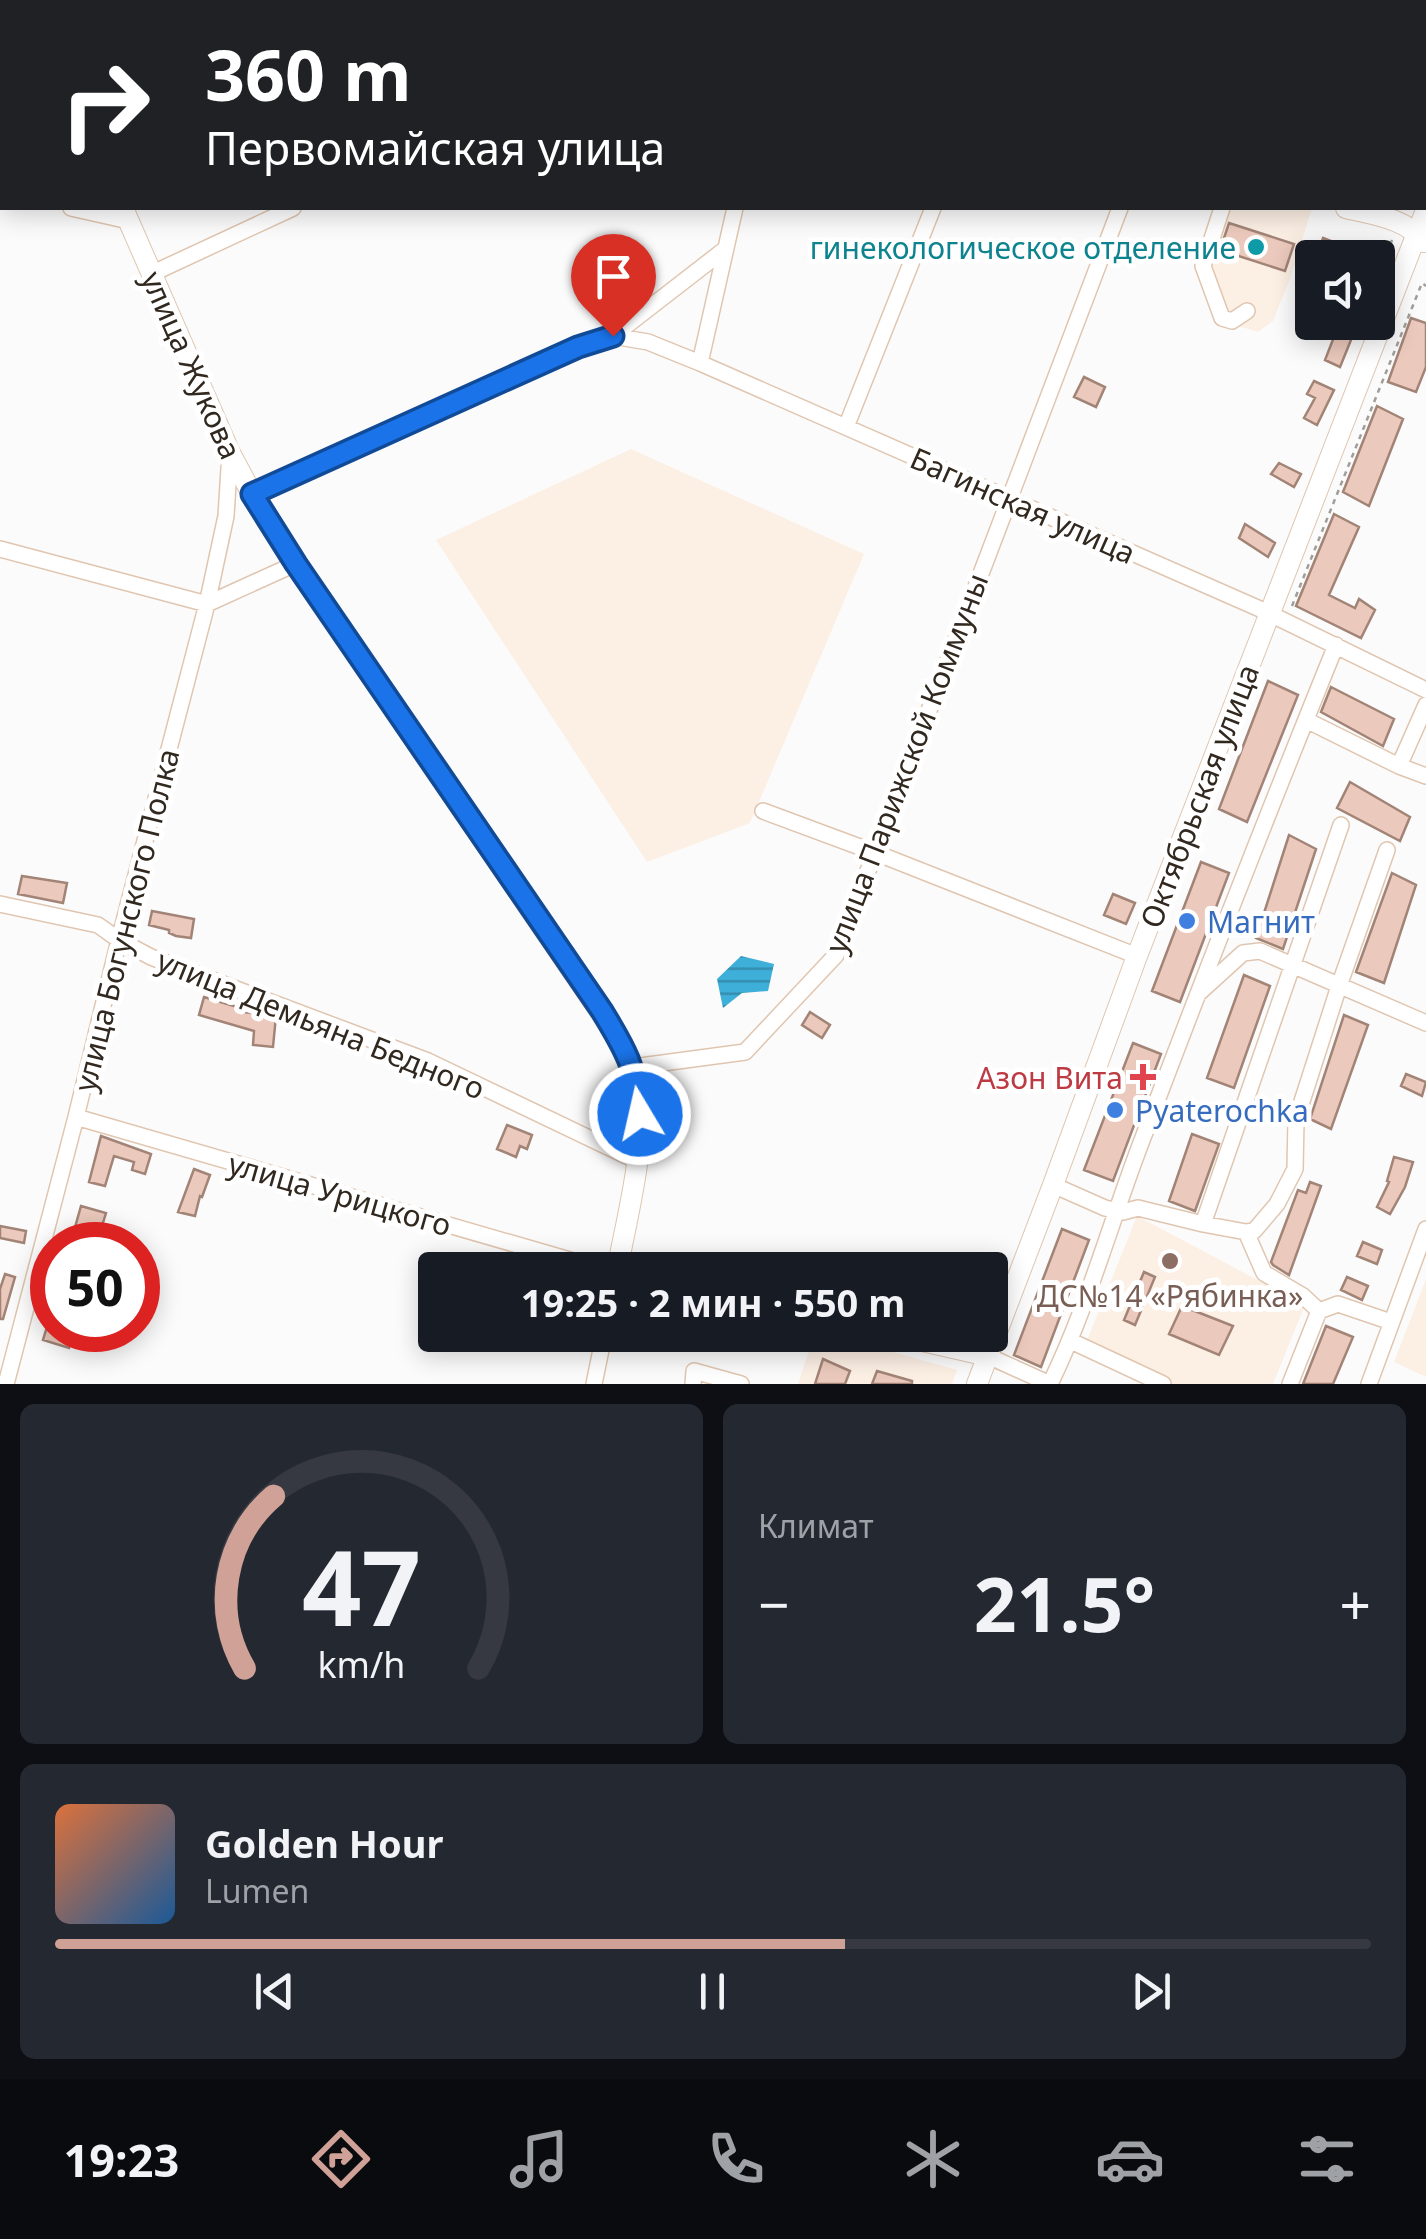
<!DOCTYPE html>
<html lang="ru">
<meta charset="utf-8">
<style>
:root{--surface:#171b24;--page:#242831;--text:#f1f3f6;--muted:#9ea1a6;--line:#363941;--accent:#cfa197}
body{margin:0;font-family:"Noto Sans",sans-serif;background:var(--page);color:var(--text);height:100vh;display:flex;flex-direction:column;font-size:38px;white-space:nowrap}
*{box-sizing:border-box;margin:0}
p{font-size:32px;color:var(--muted)}
.icon{flex:none;width:55px;height:55px;fill:none;stroke:currentColor;stroke-width:2;stroke-linecap:round;stroke-linejoin:round}
.map{position:relative;height:1384px;overflow:hidden}
.panel{display:flex;flex-direction:column;gap:20px;padding:20px;background:#0d0f14;flex:1}
.panel>*{flex:none}
.guide{position:absolute;left:0px;top:0px;width:1428px;height:210px;box-shadow:0 5px 25px #0003;background:#202124;color:#fff;overflow:hidden}
.controls{position:absolute;left:1295px;top:240px;display:grid;gap:20px}
.controls a{display:grid;place-items:center;width:100px;height:100px;border-radius:10px;background:var(--surface);box-shadow:0 5px 25px #0003;font-size:50px}
.speed{position:absolute;left:30px;top:1222px;display:flex;gap:20px;font-size:50px;font-weight:700;text-align:center}
.speed>*{display:grid;place-content:center;width:130px;height:130px;border-radius:50%;background:var(--surface);box-shadow:0 5px 25px #0003;line-height:1}
.speed .limit{border:15px solid #d22;background:#fff;color:#111}
.pin{position:absolute;display:grid;place-items:center;width:85px;height:85px;color:#fff;margin:-102px -42px;border-radius:50% 50% 50% 0;rotate:-45deg;box-shadow:0 0 10px #0007}
.pin .icon{rotate:45deg}
.me{position:absolute;width:110px;margin:-55px;rotate:351deg;stroke-linejoin:round;filter:drop-shadow(0 0 8px #0008)}
.turn{display:flex;align-items:center;gap:35px;height:210px;padding:0 40px;font-size:45px}
.turn .icon{width:130px;height:130px;stroke-width:2.5}
.turn b{display:block;font-size:70px;line-height:85px}
.big{font-size:75px;font-weight:700;line-height:1.1}
.panel .card{flex:1;display:flex;flex-direction:column;justify-content:center;gap:15px;min-width:0;padding:0 35px;border-radius:15px;background:var(--page)}
.panel .dial{align-items:center;gap:0}
.dial svg{height:260px;overflow:visible;fill:none;stroke:var(--line);stroke-width:7;stroke-linecap:round;text-anchor:middle}
.dial text{fill:var(--text);stroke:none}
.song{display:flex;align-items:center;gap:30px}
.cover{width:120px;height:120px;border-radius:15px;background:linear-gradient(135deg,hsl(20 70% 55%),hsl(210 70% 35%))}
.played{height:10px;border-radius:5px;background:linear-gradient(90deg,var(--accent) 60%,var(--line) 60%)}
.keys{display:flex;justify-content:space-around;direction:ltr}
.heat{display:flex;justify-content:space-between;align-items:center;font-size:55px;direction:ltr}
.panel .tiles{flex:1;display:grid;gap:20px;grid-template-columns:1fr 1fr}
.card:last-child{grid-column:span 2}
.trip{position:absolute;left:418px;top:1252px;width:590px;height:100px;border-radius:10px;background:var(--surface);box-shadow:0 5px 25px #0003;font-weight:700;line-height:100px;text-align:center}
.tabs{display:flex;height:160px;justify-content:space-around;align-items:center;background:#090b0e;color:var(--muted)}
.tabs .icon{width:70px;height:70px}
.tabs .current{color:var(--accent)}
.tabs b{font-size:45px;color:var(--text)}
.map>svg:first-child{display:block}
.built{fill:#fcefe4}
.water{fill:url(#water-rules)}
.building{fill:#ebc9bc;stroke:#a28477;stroke-width:2.5}
.lines{fill:none;stroke-linecap:round;stroke-linejoin:round}
.minor-casing{stroke:#e0c6b0;stroke-width:18}
.major-casing{stroke:#e0c6b0;stroke-width:22}
.path{stroke:#a19d99;stroke-width:2.5;stroke-dasharray:5 5;stroke-linecap:butt}
.minor{stroke:#fff;stroke-width:15}
.major{stroke:#fff;stroke-width:20}
.route-casing{stroke:#114b97;stroke-width:25}
.route{stroke:#1a73e8;stroke-width:18}
.culture-dot{fill:#0f9aa8;stroke:#fff;stroke-width:4}
.shop-dot{fill:#3f7fe0;stroke:#fff;stroke-width:4}
.health-dot{fill:#e0444e;stroke:#fff;stroke-width:4}
.education-dot{fill:#8d6e63;stroke:#fff;stroke-width:4}
.labels{text-anchor:middle;dominant-baseline:central;stroke-width:10;stroke-linejoin:round;paint-order:stroke}
.culture-label{font-size:30px;fill:#0d838f;stroke:#fff;text-anchor:end}
.street-label{font-size:30px;fill:#31281f;stroke:#fff}
.shop-label{font-size:30px;fill:#366cbe;stroke:#fff;text-anchor:start}
.health-label{font-size:30px;fill:#be3a42;stroke:#fff;text-anchor:end}
.education-label{font-size:30px;fill:#785e54;stroke:#fff}
</style>
<div class="map">
<svg width="1426" height="1384" viewBox="0 0 1426 1384">
<defs>
<pattern id="water-rules" width="6" height="5" patternUnits="userSpaceOnUse" patternTransform="scale(2.5)"><rect width="6" height="5" fill="#3eafd9"/><path d="M0 2.5h6" fill="none" stroke="#358eaf"/></pattern>
</defs>
<rect width="100%" height="100%" fill="#fbfbfb"/>
<path class="built" d="M1226 208H1312L1290 279 1273 321 1258 332 1216 319 1209 284 1211 251Z
M631 449 864 554 750 823 647 862 436 540Z
M1137 1216 1305 1305 1273 1384H1153L1084 1348Z
M1426 1279V1377L1394 1362Z
M814 1335H833L957 1370 952 1384H798Z"/>
<path class="water" d="M741 956 774 964 768 991 742 993 723 1008 717 979Z"/>
<path class="building" d="M1229 223 1294 244 1285 271 1220 250Z
M1323 238 1371 256V258H1316Z
M1411 318 1426 323V367L1416 392 1388 382Z
M1337 329 1353 335 1340 367 1325 360Z
M1084 377 1105 387 1096 407 1074 397Z
M1314 381 1334 390 1317 425 1304 418 1315 398 1307 394Z
M1377 406 1403 419 1369 506 1343 492Z
M1279 463 1301 474 1294 487 1271 474Z
M1334 514 1359 527 1329 595 1355 608 1359 599 1375 610 1361 638 1296 606Z
M1245 524 1275 543 1268 557 1239 538Z
M1268 681 1298 695 1247 822 1219 809Z
M1331 687 1394 719 1383 746 1321 712Z
M1350 782 1410 817 1400 841 1337 808Z
M1289 835 1316 849 1283 949 1256 938Z
M1201 862 1229 873 1180 1002 1152 991Z
M1392 873 1416 885 1384 983 1356 972Z
M22 876 67 883 63 903 18 894Z
M1113 894 1135 903 1126 924 1104 915Z
M152 911 194 919 191 938 176 936 169 933V930L149 925Z
M1244 975 1270 986 1234 1088 1207 1078Z
M204 997 244 1009 243 1012 276 1016 273 1047 253 1045 254 1031 199 1015Z
M810 1012 830 1025 822 1038 802 1025Z
M1344 1015 1368 1025 1331 1129 1310 1119Z
M1133 1043 1161 1054 1113 1181 1084 1170Z
M1406 1074 1426 1082 1422 1096 1401 1086Z
M507 1125 532 1135 527 1149 520 1146 516 1157 497 1149Z
M1192 1134 1219 1144 1195 1211 1169 1201Z
M101 1136 151 1154 145 1174 132 1170 134 1162 114 1156 105 1186 89 1182Z
M1394 1157 1413 1162 1405 1187 1390 1214 1377 1207 1389 1182 1387 1181Z
M194 1169 210 1175 202 1197 200 1196 195 1216 178 1212Z
M1310 1182 1321 1186 1289 1275 1273 1265 1271 1262 1298 1190 1306 1193Z
M81 1206 106 1213 96 1245H70Z
M0 1226 26 1231 24 1243 0 1238Z
M1062 1229 1089 1240 1041 1367 1014 1355Z
M1363 1242 1382 1250 1377 1264 1357 1256Z
M770 1254 794 1260 792 1270H766Z
M1144 1272 1155 1277 1135 1325 1124 1320Z
M5 1274 15 1277 3 1319H0V1289Z
M1347 1277 1368 1286 1362 1300 1341 1290Z
M1182 1306 1233 1326 1219 1355 1169 1334Z
M1326 1326 1353 1337 1333 1384H1303Z
M46 1330H64L73 1333 69 1348 43 1340Z
M823 1359 850 1371 845 1384H815Z
M877 1371 912 1381V1384H872Z"/>
<g class="lines">
<defs>
<path id="minor" d="M488 2 489 0
M787 2V0
M1170 2 1171 0
M0 191H2
M71 208 129 221
M1222 208 1203 266 1222 318 1232 321 1247 311
M151 274 293 208
M613 336 648 342 700 363 1260 609 1426 690
M700 363 735 208
M846 427 933 208
M252 494 578 347 613 336 724 250
M0 549 207 604 295 564
M1306 720 1399 766 1426 776
M1399 766 1426 705
M763 811 876 853 1137 956
M0 904 98 925 119 940 151 957 428 1061 637 1161
M1200 992 1243 953 1260 951 1426 1023
M633 1067 745 1052 836 955 1120 208
M76 1117 604 1270
M1053 1185 1105 1208 1123 1212 1138 1208 1203 1224 1246 1232 1254 1231 1277 1204 1295 1169 1296 1120 1339 986 1387 850
M1203 1224 1341 825
M1246 1232 1264 1273 1303 1296 1319 1311
M1071 1341 1163 1384
M988 1356 1050 1384
M6 1384 76 1117 119 940 207 604 226 516 230 453
M594 1384 604 1335
M693 1384 694 1371 741 1384
M1050 1384C1089 1304 1112 1217 1144 1135 1206 971 1270 808 1336 645
M1290 1384 1319 1311 1338 1304 1391 1322
M1369 1384 1426 1229"/>
<path id="major" d="M34 0 35 2
M567 0 575 2
M123 208 230 453 252 494 295 564 623 1045C629 1059 637 1074 639 1089 647 1141 627 1218 617 1270
M1346 208C1374 215 1406 218 1424 242
M896 1335 988 1356
M977 1384 1053 1185 1137 956 1426 210"/>
</defs>
<use href="#minor" class="minor-casing"/>
<use href="#major" class="major-casing"/>
<path class="path" d="M1378 280 1392 240
M1357 337 1362 322
M1292 606 1422 283 1426 286"/>
<use href="#minor" class="minor"/>
<use href="#major" class="major"/>
</g>
<g class="lines">
<defs>
<path id="route" d="M613 336 578 347 252 494 296 564 602 1011C624 1047 638 1071 640 1114"/>
</defs>
<use href="#route" class="route-casing"/>
<use href="#route" class="route"/>
</g>
<circle class="culture-dot" cx="1256" cy="247" r="10"/>
<g class="shop-dot">
<circle cx="1187" cy="921" r="10"/>
<circle cx="1115" cy="1110" r="10"/>
</g>
<path class="health-dot" d="M1138 1062h10v10h10v10h-10v10h-10v-10h-10v-10h10z"/>
<circle class="education-dot" cx="1170" cy="1261" r="10"/>
<g class="labels">
<g class="culture-label">
<text x="1236" y="247">гинекологическое отделение</text>
</g>
<g class="street-label">
<text transform="translate(192 365) rotate(66)">улица Жукова</text>
<text transform="translate(1023 505) rotate(24)">Багинская улица</text>
<text transform="translate(906 763) rotate(-69)">улица Парижской Коммуны</text>
<text transform="translate(1199 796) rotate(-69)">Октябрьская улица</text>
<text transform="translate(126 920) rotate(-76)">улица Богунского Полка</text>
<text transform="translate(321 1024) rotate(22)">улица Демьяна Бедного</text>
<text transform="translate(340 1194) rotate(16)">улица Урицкого</text>
</g>
<g class="shop-label">
<text x="1207" y="921">Магнит</text>
<text x="1135" y="1110">Pyaterochka</text>
</g>
<g class="health-label">
<text x="1123" y="1077">Азон Вита</text>
</g>
<g class="education-label">
<text x="1170" y="1295">ДС№14 «Рябинка»</text>
</g>
</g>
</svg>
<div class="controls">
<a><svg class="icon" aria-label="sound" viewBox="0 0 24 24"><path d="M4 9h4l5-4v14l-5-4H4zM17 9q2 3 0 6"/></svg></a>
</div>
<div class="speed"><div class="limit">50</div></div>
<div class="pin" style="left:613px;top:336px;background:#d93025"><svg class="icon" aria-label="arrive" viewBox="0 0 24 24"><path d="M6 21V4h12l-3 4 3 4H6"/></svg></div>
<svg class="me" style="left:640px;top:1114px" viewBox="-20 -20 40 40"><circle r="17" fill="#1a73e8" stroke="#fff" stroke-width="3"/><path d="M0-11L8 9 0 5-8 9z" fill="#fff"/></svg>
<div class="trip">19:25 · 2 мин · 550 m</div>
<div class="guide">
<div class="turn"><svg class="icon" aria-label="right" viewBox="0 0 24 24"><path d="M7 20v-9h11M14 6l5 5-5 5"/></svg><div><b>360 m</b>Первомайская улица</div></div>
</div>
</div>
<section class="panel">
<div class="tiles">
<div class="card dial"><svg viewBox="0 0 100 80">
<path d="M14 69A42 42 0 1 1 86 69"/>
<path d="M14 69A42 42 0 0 1 23 16" stroke="#cfa197"/>
<text x="50" y="56" font-size="32" font-weight="700">47</text>
<text x="50" y="72" font-size="11">km/h</text>
</svg></div>
<div class="card"><p>Климат</p>
<div class="heat"><a>−</a><b class="big">21.5°</b><a>+</a></div>
</div>
<div class="card">
<div class="song"><i class="cover"></i><div><b>Golden Hour</b><p>Lumen</p></div></div>
<div class="played"></div>
<div class="keys"><svg class="icon" aria-label="previous" viewBox="0 0 24 24"><path d="M18 5L8 12l10 7zM5 5v14"/></svg><svg class="icon" aria-label="pause" viewBox="0 0 24 24"><path d="M8 5v14M16 5v14"/></svg><svg class="icon" aria-label="next" viewBox="0 0 24 24"><path d="M6 5l10 7-10 7zM19 5v14"/></svg></div>
</div>
</div>
</section>
<nav class="tabs">
<b>19:23</b>
<svg class="icon current" aria-label="directions" viewBox="0 0 24 24"><path d="M12 3l9 9-9 9-9-9zM9 14v-3h6M13 9l2 2-2 2"/></svg>
<svg class="icon" aria-label="music" viewBox="0 0 24 24"><path d="M9 18V5l10-2v13"/><circle cx="6" cy="18" r="3"/><circle cx="16" cy="16" r="3"/></svg>
<svg class="icon" aria-label="phone" viewBox="0 0 24 24"><path d="M5 4h4l2 5-3 2q2 4 5 5l2-3 5 2v4C11 20 4 13 5 4z"/></svg>
<svg class="icon" aria-label="climate" viewBox="0 0 24 24"><path d="M12 3v18M4 7l16 10M4 17L20 7"/></svg>
<svg class="icon" aria-label="car" viewBox="0 0 24 24"><path d="M5 17H2v-5l4-1 3-4h7l3 4 3 1v5h-3M9 17h6M6 11h13"/><circle cx="7" cy="17" r="2"/><circle cx="17" cy="17" r="2"/></svg>
<svg class="icon" aria-label="filters" viewBox="0 0 24 24"><path d="M4 7h16M4 17h16"/><circle cx="9" cy="7" r="2"/><circle cx="15" cy="17" r="2"/></svg>
</nav>
